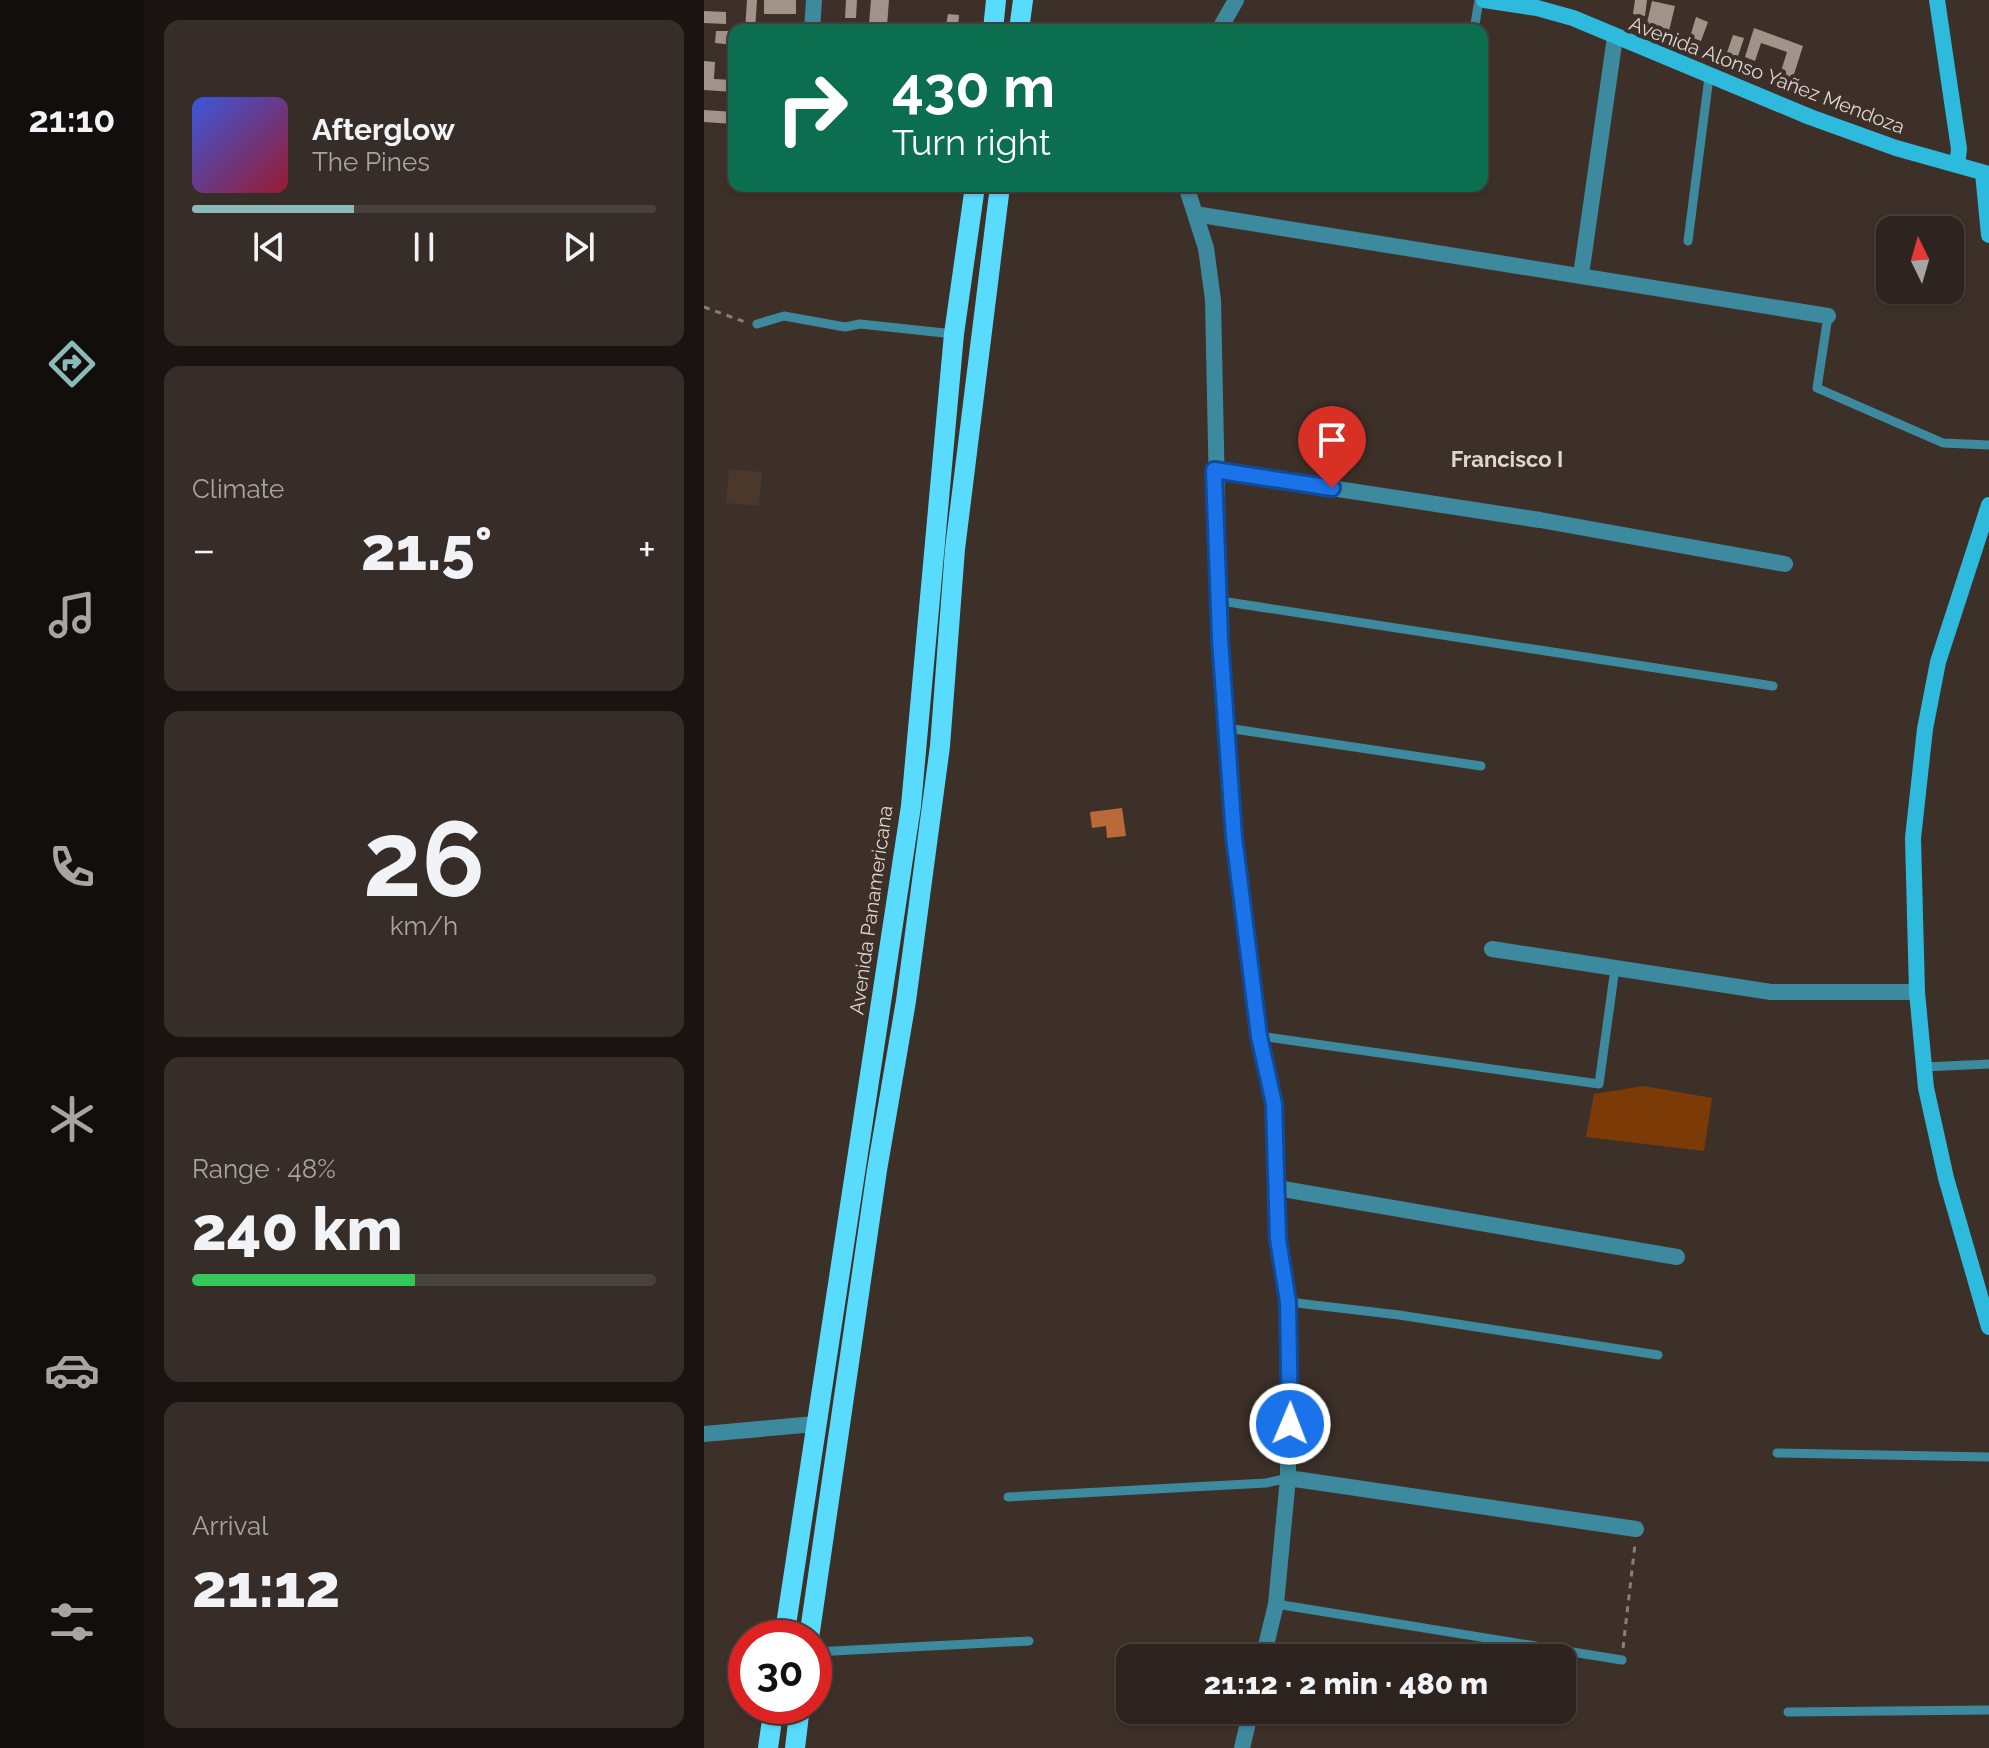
<!DOCTYPE html>
<meta charset="utf-8">
<style>
:root{--surface:#2e241f;--page:#362c28;--text:#f1f3f6;--muted:#a7a4a4;--line:#49413d;--accent:#8bbbb9}
body{margin:0;font-family:Raleway,sans-serif;background:var(--page);color:var(--text);height:100vh;display:flex;flex-direction:column;font-size:30px;white-space:nowrap}
*{box-sizing:border-box;margin:0}
p{font-size:26px;color:var(--muted)}
.icon{flex:none;width:44px;height:44px;fill:none;stroke:currentColor;stroke-width:2;stroke-linecap:round;stroke-linejoin:round}
.map{position:relative;flex:1;overflow:hidden}
.drawer{display:flex;flex-direction:column;gap:20px;padding:20px;background:#191411;width:560px}
.drawer>*{flex:none}
.banner{position:absolute;left:24px;top:24px;width:760px;height:168px;border-radius:16px;box-shadow:0 2px 6px #0004,0 0 0 2px var(--line);background:#0b6e4f;color:#fff;overflow:hidden}
.needle{width:52px;rotate:355deg}
.fabs{position:absolute;left:1172px;top:216px;display:grid;gap:16px}
.fabs a{display:grid;place-items:center;width:88px;height:88px;border-radius:16px;background:var(--surface);box-shadow:0 2px 6px #0004,0 0 0 2px var(--line);font-size:40px}
.speed{position:absolute;left:24px;top:1620px;display:flex;gap:16px;font-size:40px;font-weight:700;text-align:center}
.speed>*{display:grid;place-content:center;width:104px;height:104px;border-radius:50%;background:var(--surface);box-shadow:0 2px 6px #0004,0 0 0 2px var(--line);line-height:1}
.speed .limit{border:12px solid #d22;background:#fff;color:#111}
.pin{position:absolute;display:grid;place-items:center;width:68px;height:68px;color:#fff;margin:-82px -34px;border-radius:50% 50% 50% 0;rotate:-45deg;box-shadow:0 0 8px #0007}
.pin .icon{rotate:45deg}
.me{position:absolute;width:88px;margin:-44px;rotate:1deg;stroke-linejoin:round;filter:drop-shadow(0 0 6px #0008)}
.turn{display:flex;align-items:center;gap:28px;height:168px;padding:0 32px;font-size:36px}
.turn .icon{width:104px;height:104px;stroke-width:2.5}
.turn b{display:block;font-size:56px;line-height:68px}
.big{font-size:60px;font-weight:800;line-height:1.1}
.drawer .card{flex:1;display:flex;flex-direction:column;justify-content:center;gap:12px;min-width:0;padding:0 28px;border-radius:16px;background:var(--page)}
.drawer .dial{align-items:center;gap:0}
.dial b{font-size:104px;line-height:1}
.song{display:flex;align-items:center;gap:24px}
.cover{width:96px;height:96px;border-radius:12px;background:linear-gradient(135deg,hsl(230 70% 55%),hsl(350 70% 35%))}
.played{height:8px;border-radius:4px;background:linear-gradient(90deg,var(--accent) 35%,var(--line) 35%)}
.keys{display:flex;justify-content:space-around;direction:ltr}
.heat{display:flex;justify-content:space-between;align-items:center;font-size:44px;direction:ltr}
.charge{height:12px;border-radius:6px;background:linear-gradient(90deg,#34c759 48%,var(--line) 0)}
.trip{position:absolute;left:412px;top:1644px;width:460px;height:80px;border-radius:16px;background:var(--surface);box-shadow:0 2px 6px #0004,0 0 0 2px var(--line);font-weight:800;line-height:80px;text-align:center}
main{display:flex;flex:1;min-height:0}
.dock{display:flex;flex-direction:column;width:144px;justify-content:space-around;align-items:center;background:#120e0c;color:var(--muted)}
.dock .icon{width:56px;height:56px}
.dock .selected{color:var(--accent)}
.dock b{font-size:36px;color:var(--text)}
.map>svg:first-child{display:block}
.built{fill:#4a382d}
.green{fill:#7c3a06}
.water{fill:#b96a38}
.building{fill:#a2938a}
.lines{fill:none;stroke-linecap:round;stroke-linejoin:round}
.path{stroke:#8a7f79;stroke-width:3;stroke-dasharray:6 6;stroke-linecap:butt}
.lane{stroke:#3d899e;stroke-width:9}
.street{stroke:#3d899e;stroke-width:16}
.secondary{stroke:#2dbadc;stroke-width:16}
.primary{stroke:#59dbfe;stroke-width:20}
.route-casing{stroke:#114b97;stroke-width:20}
.route{stroke:#1a73e8;stroke-width:14}
.labels{text-anchor:middle;dominant-baseline:central;stroke-width:8;stroke-linejoin:round;paint-order:stroke}
.street-label{font-size:20px;fill:#ded6d1;stroke:#3d3029}
.neighbourhood-label{font-size:22px;font-weight:bold;fill:#ded6d1;stroke:#3d3029}
</style>
<main>
<nav class="dock">
<b>21:10</b>
<svg class="icon selected" aria-label="directions" viewBox="0 0 24 24"><path d="M12 3l9 9-9 9-9-9zM9 14v-3h6M13 9l2 2-2 2"/></svg>
<svg class="icon" aria-label="music" viewBox="0 0 24 24"><path d="M9 18V5l10-2v13"/><circle cx="6" cy="18" r="3"/><circle cx="16" cy="16" r="3"/></svg>
<svg class="icon" aria-label="phone" viewBox="0 0 24 24"><path d="M5 4h4l2 5-3 2q2 4 5 5l2-3 5 2v4C11 20 4 13 5 4z"/></svg>
<svg class="icon" aria-label="climate" viewBox="0 0 24 24"><path d="M12 3v18M4 7l16 10M4 17L20 7"/></svg>
<svg class="icon" aria-label="car" viewBox="0 0 24 24"><path d="M5 17H2v-5l4-1 3-4h7l3 4 3 1v5h-3M9 17h6M6 11h13"/><circle cx="7" cy="17" r="2"/><circle cx="17" cy="17" r="2"/></svg>
<svg class="icon" aria-label="filters" viewBox="0 0 24 24"><path d="M4 7h16M4 17h16"/><circle cx="9" cy="7" r="2"/><circle cx="15" cy="17" r="2"/></svg>
</nav>
<section class="drawer">
<div class="card">
<div class="song"><i class="cover"></i><div><b>Afterglow</b><p>The Pines</p></div></div>
<div class="played"></div>
<div class="keys"><svg class="icon" aria-label="previous" viewBox="0 0 24 24"><path d="M18 5L8 12l10 7zM5 5v14"/></svg><svg class="icon" aria-label="pause" viewBox="0 0 24 24"><path d="M8 5v14M16 5v14"/></svg><svg class="icon" aria-label="next" viewBox="0 0 24 24"><path d="M6 5l10 7-10 7zM19 5v14"/></svg></div>
</div>
<div class="card"><p>Climate</p>
<div class="heat"><a>−</a><b class="big">21.5°</b><a>+</a></div>
</div>
<div class="card dial"><b>26</b><p>km/h</p></div>
<div class="card"><p>Range · 48%</p><b class="big">240 km</b><div class="charge"></div></div>
<div class="card"><p>Arrival</p><b class="big">21:12</b></div>
</section>
<div class="map">
<svg width="1285" height="1748" viewBox="0 0 1285 1748">
<rect width="100%" height="100%" fill="#3d3029"/>
<path class="built" d="M25 469 58 472 55 506 22 503Z"/>
<path class="green" d="M940 1086 1008 1098 1000 1151 882 1137 890 1094Z"/>
<path class="water" d="M418 808 422 836 403 838 402 826 388 828 386 812Z"/>
<path class="building" d="M43 0H53L51 30H41Z
M60 0H92V14H60Z
M142 0H153L152 18H141Z
M167 0H185L183 26 165 24Z
M931 0H943L941 16 929 14Z
M948 1 971 6 964 35 942 27Z
M0 11 22 12V24L0 23Z
M244 14 255 15 254 27 264 30H217L218 22 242 25Z
M992 17 1004 22 997 41 986 37Z
M1050 28 1099 46 1084 93 1072 87 1083 52 1057 43 1051 61 1041 57Z
M12 31H30V45L11 43Z
M1029 35 1040 38 1030 68 1019 64Z
M0 61 11 62 10 79 30 80V92L0 90Z
M0 110 30 112V124L0 122Z"/>
<g class="lines">
<path class="path" d="M0 307 41 322
M919 1648 931 1544"/>
<path class="lane" d="M770 30 775 0
M984 241 1005 77
M1124 316 1113 388 1239 443 1285 445
M53 324 80 316 141 327 156 324 250 334
M517 601 1069 686
M523 728 777 766
M555 1036 895 1084 911 968
M1220 1067 1285 1064
M584 1302 695 1315 954 1355
M1073 1453 1285 1457
M304 1497 562 1483 584 1478
M572 1604 918 1660
M110 1652 325 1641
M1084 1712 1285 1710"/>
<path class="street" d="M108 30 110 0
M515 30 532 0
M482 186 502 248 509 300 516 639 530 837 555 1036 570 1104 574 1239 584 1302V1478L572 1604 559 1658
M491 214 1124 316
M877 275 911 37
M510 470 836 520 1081 564
M788 949 1067 992H1213
M573 1188 973 1257
M0 1434 111 1424
M584 1478 932 1529
M538 1748 547 1710"/>
<path class="secondary" d="M780 0 833 8 869 18 1106 117 1192 148 1285 174
M1233 0 1255 149 1253 165
M1279 173 1285 235
M1285 505 1234 662 1221 729 1209 838 1213 992 1222 1088 1242 1178 1285 1327"/>
<path class="primary" d="M289 30 292 0
M315 30 319 0
M80 1638 207 806 250 334 271 186
M105 1638 173 1170 202 1001 236 746 251 549 296 186
M64 1748 70 1706
M91 1748 96 1706"/>
</g>
<g class="lines">
<defs>
<path id="route" d="M586 1424 584 1302 574 1239 570 1104 555 1036 530 837 516 639 510 470 628 488"/>
</defs>
<use href="#route" class="route-casing"/>
<use href="#route" class="route"/>
</g>
<g class="labels">
<g class="street-label">
<text transform="translate(1063 75) rotate(21)">Avenida Alonso Yañez Mendoza</text>
<text transform="translate(167 910) rotate(-82)">Avenida Panamericana</text>
</g>
<g class="neighbourhood-label">
<text x="803" y="459">Francisco I</text>
</g>
</g>
</svg>
<div class="fabs">
<a><svg class="needle" viewBox="-14 -14 28 28"><path d="M0-13l5 13h-10z" fill="#e53935"/><path d="M0 13l5-13h-10z" fill="#a7a4a4"/></svg></a>
</div>
<div class="speed"><div class="limit">30</div></div>
<div class="pin" style="left:628px;top:488px;background:#d93025"><svg class="icon" aria-label="arrive" viewBox="0 0 24 24"><path d="M6 21V4h12l-3 4 3 4H6"/></svg></div>
<svg class="me" style="left:586px;top:1424px" viewBox="-20 -20 40 40"><circle r="17" fill="#1a73e8" stroke="#fff" stroke-width="3"/><path d="M0-11L8 9 0 5-8 9z" fill="#fff"/></svg>
<div class="trip">21:12 · 2 min · 480 m</div>
<div class="banner">
<div class="turn"><svg class="icon" aria-label="right" viewBox="0 0 24 24"><path d="M7 20v-9h11M14 6l5 5-5 5"/></svg><div><b>430 m</b>Turn right</div></div>
</div>
</div>
</main>
